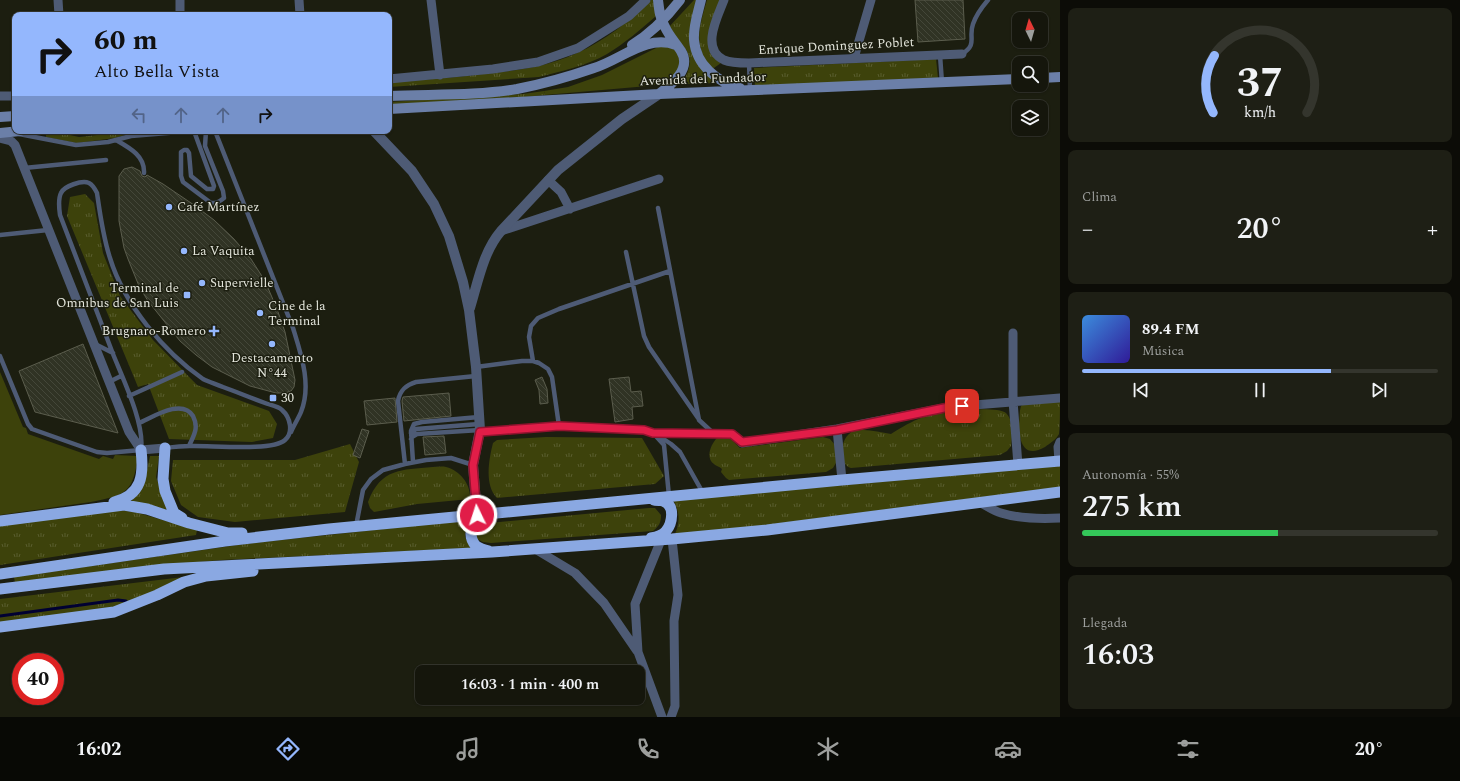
<!DOCTYPE html>
<html lang="es">
<meta charset="utf-8">
<style>
:root{--surface:#15160c;--page:#1e1f15;--text:#f1f3f6;--muted:#9d9f9d;--line:#34352d;--accent:#94b7fd}
body{margin:0;font-family:Spectral,serif;background:var(--page);color:var(--text);height:100vh;display:flex;flex-direction:column;font-size:15px;white-space:nowrap}
*{box-sizing:border-box;margin:0}
p{font-size:13px;color:var(--muted)}
.icon{flex:none;width:22px;height:22px;fill:none;stroke:currentColor;stroke-width:2;stroke-linecap:round;stroke-linejoin:round}
.map{position:relative;flex:1;overflow:hidden}
.side{display:flex;flex-direction:column;gap:8px;padding:8px;background:#0c0c07;width:400px}
.side>*{flex:none}
.guide{position:absolute;left:12px;top:12px;width:380px;height:122px;border-radius:8px;box-shadow:0 1px 3px #0004,0 0 0 1px var(--line);background:#94b7fd;color:#111;overflow:hidden}
.needle{width:26px;rotate:355deg}
.fabs{position:absolute;left:1012px;top:12px;display:grid;gap:8px}
.fabs a{display:grid;place-items:center;width:36px;height:36px;border-radius:8px;background:var(--surface);box-shadow:0 1px 3px #0004,0 0 0 1px var(--line);font-size:20px}
.speed{position:absolute;left:12px;top:653px;display:flex;gap:8px;font-size:20px;font-weight:700;text-align:center}
.speed>*{display:grid;place-content:center;width:52px;height:52px;border-radius:50%;background:var(--surface);box-shadow:0 1px 3px #0004,0 0 0 1px var(--line);line-height:1}
.speed .limit{border:6px solid #d22;background:#fff;color:#111}
.pin{position:absolute;display:grid;place-items:center;width:34px;height:34px;color:#fff;margin:-17px;border-radius:8px;box-shadow:0 2px 6px #0006}
.me{position:absolute;width:44px;margin:-22px;rotate:356deg;stroke-linejoin:round;filter:drop-shadow(0 0 3px #0008)}
.turn{display:flex;align-items:center;gap:14px;height:84px;padding:0 16px;font-size:18px}
.turn .icon{width:52px;height:52px;stroke-width:2.5}
.turn b{display:block;font-size:28px;line-height:34px}
.lanes{display:flex;align-items:center;height:38px;padding:0 16px;background:#0003;justify-content:center;gap:20px;direction:ltr}
.lanes .off{opacity:.35}
.big{font-size:30px;font-weight:600;line-height:1.1}
.side .widget{flex:1;display:flex;flex-direction:column;justify-content:center;gap:6px;min-width:0;padding:0 14px;border-radius:8px;background:var(--page)}
.side .dial{align-items:center;gap:0}
.dial svg{height:104px;overflow:visible;fill:none;stroke:var(--line);stroke-width:7;stroke-linecap:round;text-anchor:middle}
.dial text{fill:var(--text);stroke:none}
.song{display:flex;align-items:center;gap:12px}
.cover{width:48px;height:48px;border-radius:6px;background:linear-gradient(135deg,hsl(210 70% 55%),hsl(250 70% 35%))}
.played{height:4px;border-radius:2px;background:linear-gradient(90deg,var(--accent) 70%,var(--line) 70%)}
.keys{display:flex;justify-content:space-around;direction:ltr}
.heat{display:flex;justify-content:space-between;align-items:center;font-size:22px;direction:ltr}
.charge{height:6px;border-radius:3px;background:linear-gradient(90deg,#34c759 55%,var(--line) 0)}
.trip{position:absolute;left:415px;top:665px;width:230px;height:40px;border-radius:8px;background:var(--surface);box-shadow:0 1px 3px #0004,0 0 0 1px var(--line);font-weight:600;line-height:40px;text-align:center}
.menu{display:flex;height:64px;justify-content:space-around;align-items:center;background:#080905;color:var(--muted)}
.menu .icon{width:28px;height:28px}
.menu .active{color:var(--accent)}
.menu b{font-size:18px;color:var(--text)}
main{display:flex;flex:1;min-height:0}
.map>svg:first-child{display:block}
.grass{fill:url(#grass-tufts)}
.park{fill:#3d420b}
.lines{fill:none;stroke-linecap:round;stroke-linejoin:round}
.stream{stroke:#000032;stroke-width:3}
.building{fill:url(#building-back-hatch);stroke:#5b5d4d}
.service{stroke:#4e5b75;stroke-width:4.5}
.minor{stroke:#4e5b75;stroke-width:9}
.tertiary{stroke:#4e5b75;stroke-width:10}
.secondary{stroke:#6b7fa8;stroke-width:10}
.trunk{stroke:#8aa8e2;stroke-width:11}
.route-casing{stroke:#92132f;stroke-width:10}
.route{stroke:#e11d48;stroke-width:7}
.poi-dot{fill:#94b7fd;stroke:#1c1e10;stroke-width:1.5}
.labels{text-anchor:middle;dominant-baseline:central;stroke-width:3;stroke-linejoin:round;paint-order:stroke}
.street-label{font-size:13px;fill:#e3e5db;stroke:#1c1e10}
.poi-label{font-size:13px;fill:#e3e5db;stroke:#1c1e10;text-anchor:start}
</style>
<main>
<div class="map">
<svg width="1060" height="717" viewBox="0 0 1060 717">
<defs>
<pattern id="grass-tufts" width="24" height="20" patternUnits="userSpaceOnUse"><rect width="24" height="20" fill="#3d420b"/><path d="M3 7l-1-3M5 7V3M7 7l1-3M15 17l-1-3M17 17v-4M19 17l1-3" fill="none" stroke="#595d2e"/></pattern>
<pattern id="building-back-hatch" width="6" height="6" patternUnits="userSpaceOnUse"><rect width="6" height="6" fill="#303324"/><path d="M-1 5l2 2M0 0l6 6M5-1l2 2" fill="none" stroke="#444739"/></pattern>
</defs>
<rect width="100%" height="100%" fill="#1c1e10"/>
<path class="grass" d="M651 0H654L656 16C640 30 625 43 607 54 586 66 562 71 539 77L389 87V82C420 80 452 78 483 74 515 71 547 67 577 53 605 41 629 21 651 0Z
M694 0H698L691 35 718 83 682 84C698 56 687 50 668 28Z
M707 0H720L708 40 711 54 721 63 711 70C693 44 699 28 707 0Z
M936 59 938 78 755 86 754 68Z
M544 91 545 95 524 97 389 105V102L523 94Z
M110 131H156L131 133 115 138 77 143 46 137V134L61 133 79 137 107 134Z
M85 194 94 203 103 253 120 296 153 340 197 385 269 411 277 424 273 438 252 442 169 439 148 384 138 387 67 216 70 197Z
M1060 400C1060 408 1060 429 1059 434 1056 440 1050 443 1045 447 1024 459 1019 442 1019 424 1020 418 1019 412 1021 406L1024 404Z
M957 410C967 410 999 407 1006 413 1014 421 1012 436 1011 446L1007 451 1000 455 851 468C838 465 839 436 854 431 865 428 879 432 891 434 915 419 928 413 957 410Z
M546 437 642 438 664 476 655 484 497 498C484 485 489 459 493 443L497 440Z
M723 437 730 438 740 448 823 437 830 439 835 445 837 461 833 468 826 472 729 480 726 478 721 472 722 469C719 466 716 466 714 464 705 458 711 444 717 438Z
M350 444 359 462 345 512 235 522 198 517 181 505 171 481 173 460H295Z
M150 456H159L156 477 168 510 131 501C145 490 146 473 150 456Z
M1060 466V487L742 528 675 534C680 522 680 512 673 500Z
M433 467C437 467 442 466 446 467 461 471 471 485 470 499L417 504 374 512 370 508 368 502C381 468 401 470 433 467Z
M649 508H655L661 515C661 523 659 526 653 531L491 543 483 542 477 539 476 529 479 524Z
M117 510 135 512 197 530 196 535 0 565V526Z
M467 520 465 537 471 548 221 560 166 565 15 583 14 577 245 544Z
M192 576 111 609 0 624V599Z"/>
<path class="park" d="M660 46C665 47 671 47 675 50 682 56 681 70 674 76 667 82 657 85 648 86L545 95 544 91 568 87 602 75Z
M0 372 23 427 26 428 28 434 99 459 103 456 113 459 115 455 138 456C133 493 126 495 91 502L0 515Z"/>
<g class="lines">
<path class="stream" d="M0 616 118 600 126 601"/>
</g>
<path class="building" d="M915 0H963L965 39 918 42Z
M132 167 140 171 142 176 145 177 147 175 163 184 194 205 214 220 234 239 251 259 265 281 277 309 285 332 295 380 294 387 291 391 285 393H276L250 386 212 367 196 355 180 341 148 301 139 286 128 259 124 248 119 221V176L124 169Z
M83 344 118 433 35 412 19 371Z
M542 377 547 389 548 403 540 404 539 390 535 380Z
M629 377 631 392 641 391 643 406 632 407 633 419 615 422 609 379Z
M449 393 451 416 404 421 402 401 403 397Z
M395 398 397 422 367 425 364 401Z
M362 429 369 431 360 458 353 455Z
M444 436 446 453 425 455 423 437Z"/>
<g class="lines">
<path class="service" d="M962 54C978 44 968 38 973 24 976 15 982 7 988 0
M940 55 942 83
M749 63 750 90
M194 131 214 186 213 189H207L191 176 189 153 187 150H184L181 152V176L183 182 211 203C217 203 219 202 224 198L223 191 205 146 206 131
M215 131 293 328C301 354 312 385 301 412 298 419 294 425 291 432
M19 134 76 145 108 142 131 136 192 131
M116 140C130 148 145 156 144 173
M24 168 106 160
M658 208 699 420 713 433
M0 235 48 230
M626 252 644 336 649 347 698 418
M95 344 113 353
M0 356 28 424 32 429 97 452 107 453 141 450C145 424 123 379 113 354 95 308 78 261 60 215 59 208 58 199 61 193 64 186 82 180 89 183 93 185 95 189 97 193 100 214 103 237 110 258 124 304 164 352 203 379 209 382 216 384 223 387 237 392 251 398 265 403 270 405 278 406 282 410 290 417 294 432 285 440 272 452 209 445 190 446 182 446 173 447 165 448
M533 361 529 337 531 326 538 318 559 309 670 271
M476 367 522 361H533L539 363 548 369 552 377 559 426
M109 382 121 376
M129 396 182 372
M139 423C153 417 182 398 193 416 199 428 194 435 189 446
M480 432 559 426 643 430 653 433 732 434 742 443
M411 433 416 429 479 424
M653 433 664 445 669 496
M656 434 671 444 680 452 703 493
M411 439 412 437 417 434 480 430
M413 462 411 431 414 424 422 422 479 417
M405 464 398 401C400 390 406 385 416 382L476 376
M356 526 363 490 371 479 383 470 405 464 426 460 451 458 473 465"/>
<path class="minor" d="M58 0 59 15
M180 0V15
M299 0 300 15
M431 0 440 75
M724 0C718 16 700 49 724 60 731 63 741 63 749 63L962 54
M854 58 871 0
M389 79 493 69 538 62 578 48 629 16 646 0
M0 96H15
M0 138 11 141 15 145 129 432 141 450 165 448
M548 180 561 192 570 209
M501 231 659 179
M1013 333V401L1018 465
M837 429 842 480
M742 443 837 429 949 407 1060 398
M1059 461 1058 447 1060 442
M981 503C987 506 994 511 1001 513 1020 519 1040 519 1060 518
M661 540 635 604 638 652 662 717
M535 549 575 573 604 603 637 651
M671 717 675 706 674 621 678 595 672 539"/>
<path class="tertiary" d="M374 131 412 171 434 204 449 236 463 282 469 310 476 367 480 430 473 465 477 515
M470 308C478 282 483 252 501 231L558 170 622 119 659 94"/>
<path class="secondary" d="M658 0C659 10 660 19 665 27 669 36 676 43 681 51 692 69 672 84 659 94
M701 0C698 13 693 26 694 40 696 65 717 82 740 88
M632 45C650 34 667 17 680 0
M1041 78 1060 77
M389 96C431 94 475 96 517 89 543 84 568 77 594 68 621 60 646 34 676 45
M389 109 659 94 1019 79
M0 117 15 116
M0 133 20 131"/>
<path class="trunk" d="M165 448 163 479 165 491 174 513 182 518
M114 502C142 495 144 475 141 450
M477 515C472 524 467 537 476 546 479 548 485 550 489 551
M0 521 124 505 147 509 189 523 228 533H242
M651 538C656 537 663 535 666 531 672 524 676 505 663 501 661 500 656 501 654 500
M0 574 225 541 329 529 842 480 1060 461
M0 589 164 569 492 552 672 539 767 530 1060 492
M0 627 114 612 157 595 184 582 206 576 253 571"/>
</g>
<g class="lines">
<defs>
<path id="route" d="M477 515 473 465 480 432 559 426 644 430 653 433 732 434 742 442 837 430 949 407 962 406"/>
</defs>
<use href="#route" class="route-casing"/>
<use href="#route" class="route"/>
</g>
<g class="poi-dot">
<circle cx="169" cy="207" r="4"/>
<circle cx="184" cy="251" r="4"/>
<circle cx="202" cy="283" r="4"/>
<rect x="183" y="291" width="8" height="8" rx="2"/>
<circle cx="260" cy="313" r="4"/>
<path d="M212 325h4v4h4v4h-4v4h-4v-4h-4v-4h4z"/>
<circle cx="272" cy="344" r="4"/>
<rect x="269" y="394" width="8" height="8" rx="2"/>
</g>
<g class="labels">
<g class="street-label">
<text transform="translate(836 46) rotate(-3)">Enrique Dominguez Poblet</text>
<text transform="translate(703 79) rotate(-2)">Avenida del Fundador</text>
</g>
<g class="poi-label">
<text x="177" y="207">Café Martínez</text>
<text x="192" y="251">La Vaquita</text>
<text x="210" y="283">Supervielle</text>
<text x="179" y="288" text-anchor="end">Terminal de<tspan x="179" dy="15">Omnibus de San Luis</tspan></text>
<text x="268" y="306">Cine de la<tspan x="268" dy="15">Terminal</tspan></text>
<text x="206" y="331" text-anchor="end">Brugnaro-Romero</text>
<text x="272" y="358" text-anchor="middle">Destacamento<tspan x="272" dy="15">N°44</tspan></text>
<text x="281" y="398">30</text>
</g>
</g>
</svg>
<div class="fabs">
<a><svg class="needle" viewBox="-14 -14 28 28"><path d="M0-13l5 13h-10z" fill="#e53935"/><path d="M0 13l5-13h-10z" fill="#9d9f9d"/></svg></a>
<a><svg class="icon" aria-label="search" viewBox="0 0 24 24"><circle cx="10" cy="10" r="6"/><path d="M15 15l6 6"/></svg></a>
<a><svg class="icon" aria-label="layers" viewBox="0 0 24 24"><path d="M12 4l9 5-9 5-9-5zM3 14l9 5 9-5"/></svg></a>
</div>
<div class="speed"><div class="limit">40</div></div>
<div class="pin" style="left:962px;top:406px;background:#d93025"><svg class="icon" aria-label="arrive" viewBox="0 0 24 24"><path d="M6 21V4h12l-3 4 3 4H6"/></svg></div>
<svg class="me" style="left:477px;top:515px" viewBox="-20 -20 40 40"><circle r="17" fill="#e11d48" stroke="#fff" stroke-width="3"/><path d="M0-11L8 9 0 5-8 9z" fill="#fff"/></svg>
<div class="trip">16:03 · 1 min · 400 m</div>
<div class="guide">
<div class="turn"><svg class="icon" aria-label="right" viewBox="0 0 24 24"><path d="M7 20v-9h11M14 6l5 5-5 5"/></svg><div><b>60 m</b>Alto Bella Vista</div></div>
<div class="lanes"><svg class="icon off" aria-label="left" viewBox="0 0 24 24"><path d="M17 20v-9H6M10 6l-5 5 5 5"/></svg><svg class="icon off" aria-label="ahead" viewBox="0 0 24 24"><path d="M12 20V5M6 11l6-6 6 6"/></svg><svg class="icon off" aria-label="ahead" viewBox="0 0 24 24"><path d="M12 20V5M6 11l6-6 6 6"/></svg><svg class="icon" aria-label="right" viewBox="0 0 24 24"><path d="M7 20v-9h11M14 6l5 5-5 5"/></svg></div>
</div>
</div>
<section class="side">
<div class="widget dial"><svg viewBox="0 0 100 80">
<path d="M14 69A42 42 0 1 1 86 69"/>
<path d="M14 69A42 42 0 0 1 15 25" stroke="#94b7fd"/>
<text x="50" y="56" font-size="32" font-weight="700">37</text>
<text x="50" y="72" font-size="11">km/h</text>
</svg></div>
<div class="widget"><p>Clima</p>
<div class="heat"><a>−</a><b class="big">20°</b><a>+</a></div>
</div>
<div class="widget">
<div class="song"><i class="cover"></i><div><b>89.4 FM</b><p>Música</p></div></div>
<div class="played"></div>
<div class="keys"><svg class="icon" aria-label="previous" viewBox="0 0 24 24"><path d="M18 5L8 12l10 7zM5 5v14"/></svg><svg class="icon" aria-label="pause" viewBox="0 0 24 24"><path d="M8 5v14M16 5v14"/></svg><svg class="icon" aria-label="next" viewBox="0 0 24 24"><path d="M6 5l10 7-10 7zM19 5v14"/></svg></div>
</div>
<div class="widget"><p>Autonomía · 55%</p><b class="big">275 km</b><div class="charge"></div></div>
<div class="widget"><p>Llegada</p><b class="big">16:03</b></div>
</section>
</main>
<nav class="menu">
<b>16:02</b>
<svg class="icon active" aria-label="directions" viewBox="0 0 24 24"><path d="M12 3l9 9-9 9-9-9zM9 14v-3h6M13 9l2 2-2 2"/></svg>
<svg class="icon" aria-label="music" viewBox="0 0 24 24"><path d="M9 18V5l10-2v13"/><circle cx="6" cy="18" r="3"/><circle cx="16" cy="16" r="3"/></svg>
<svg class="icon" aria-label="phone" viewBox="0 0 24 24"><path d="M5 4h4l2 5-3 2q2 4 5 5l2-3 5 2v4C11 20 4 13 5 4z"/></svg>
<svg class="icon" aria-label="climate" viewBox="0 0 24 24"><path d="M12 3v18M4 7l16 10M4 17L20 7"/></svg>
<svg class="icon" aria-label="car" viewBox="0 0 24 24"><path d="M5 17H2v-5l4-1 3-4h7l3 4 3 1v5h-3M9 17h6M6 11h13"/><circle cx="7" cy="17" r="2"/><circle cx="17" cy="17" r="2"/></svg>
<svg class="icon" aria-label="filters" viewBox="0 0 24 24"><path d="M4 7h16M4 17h16"/><circle cx="9" cy="7" r="2"/><circle cx="15" cy="17" r="2"/></svg>
<b>20°</b>
</nav>
